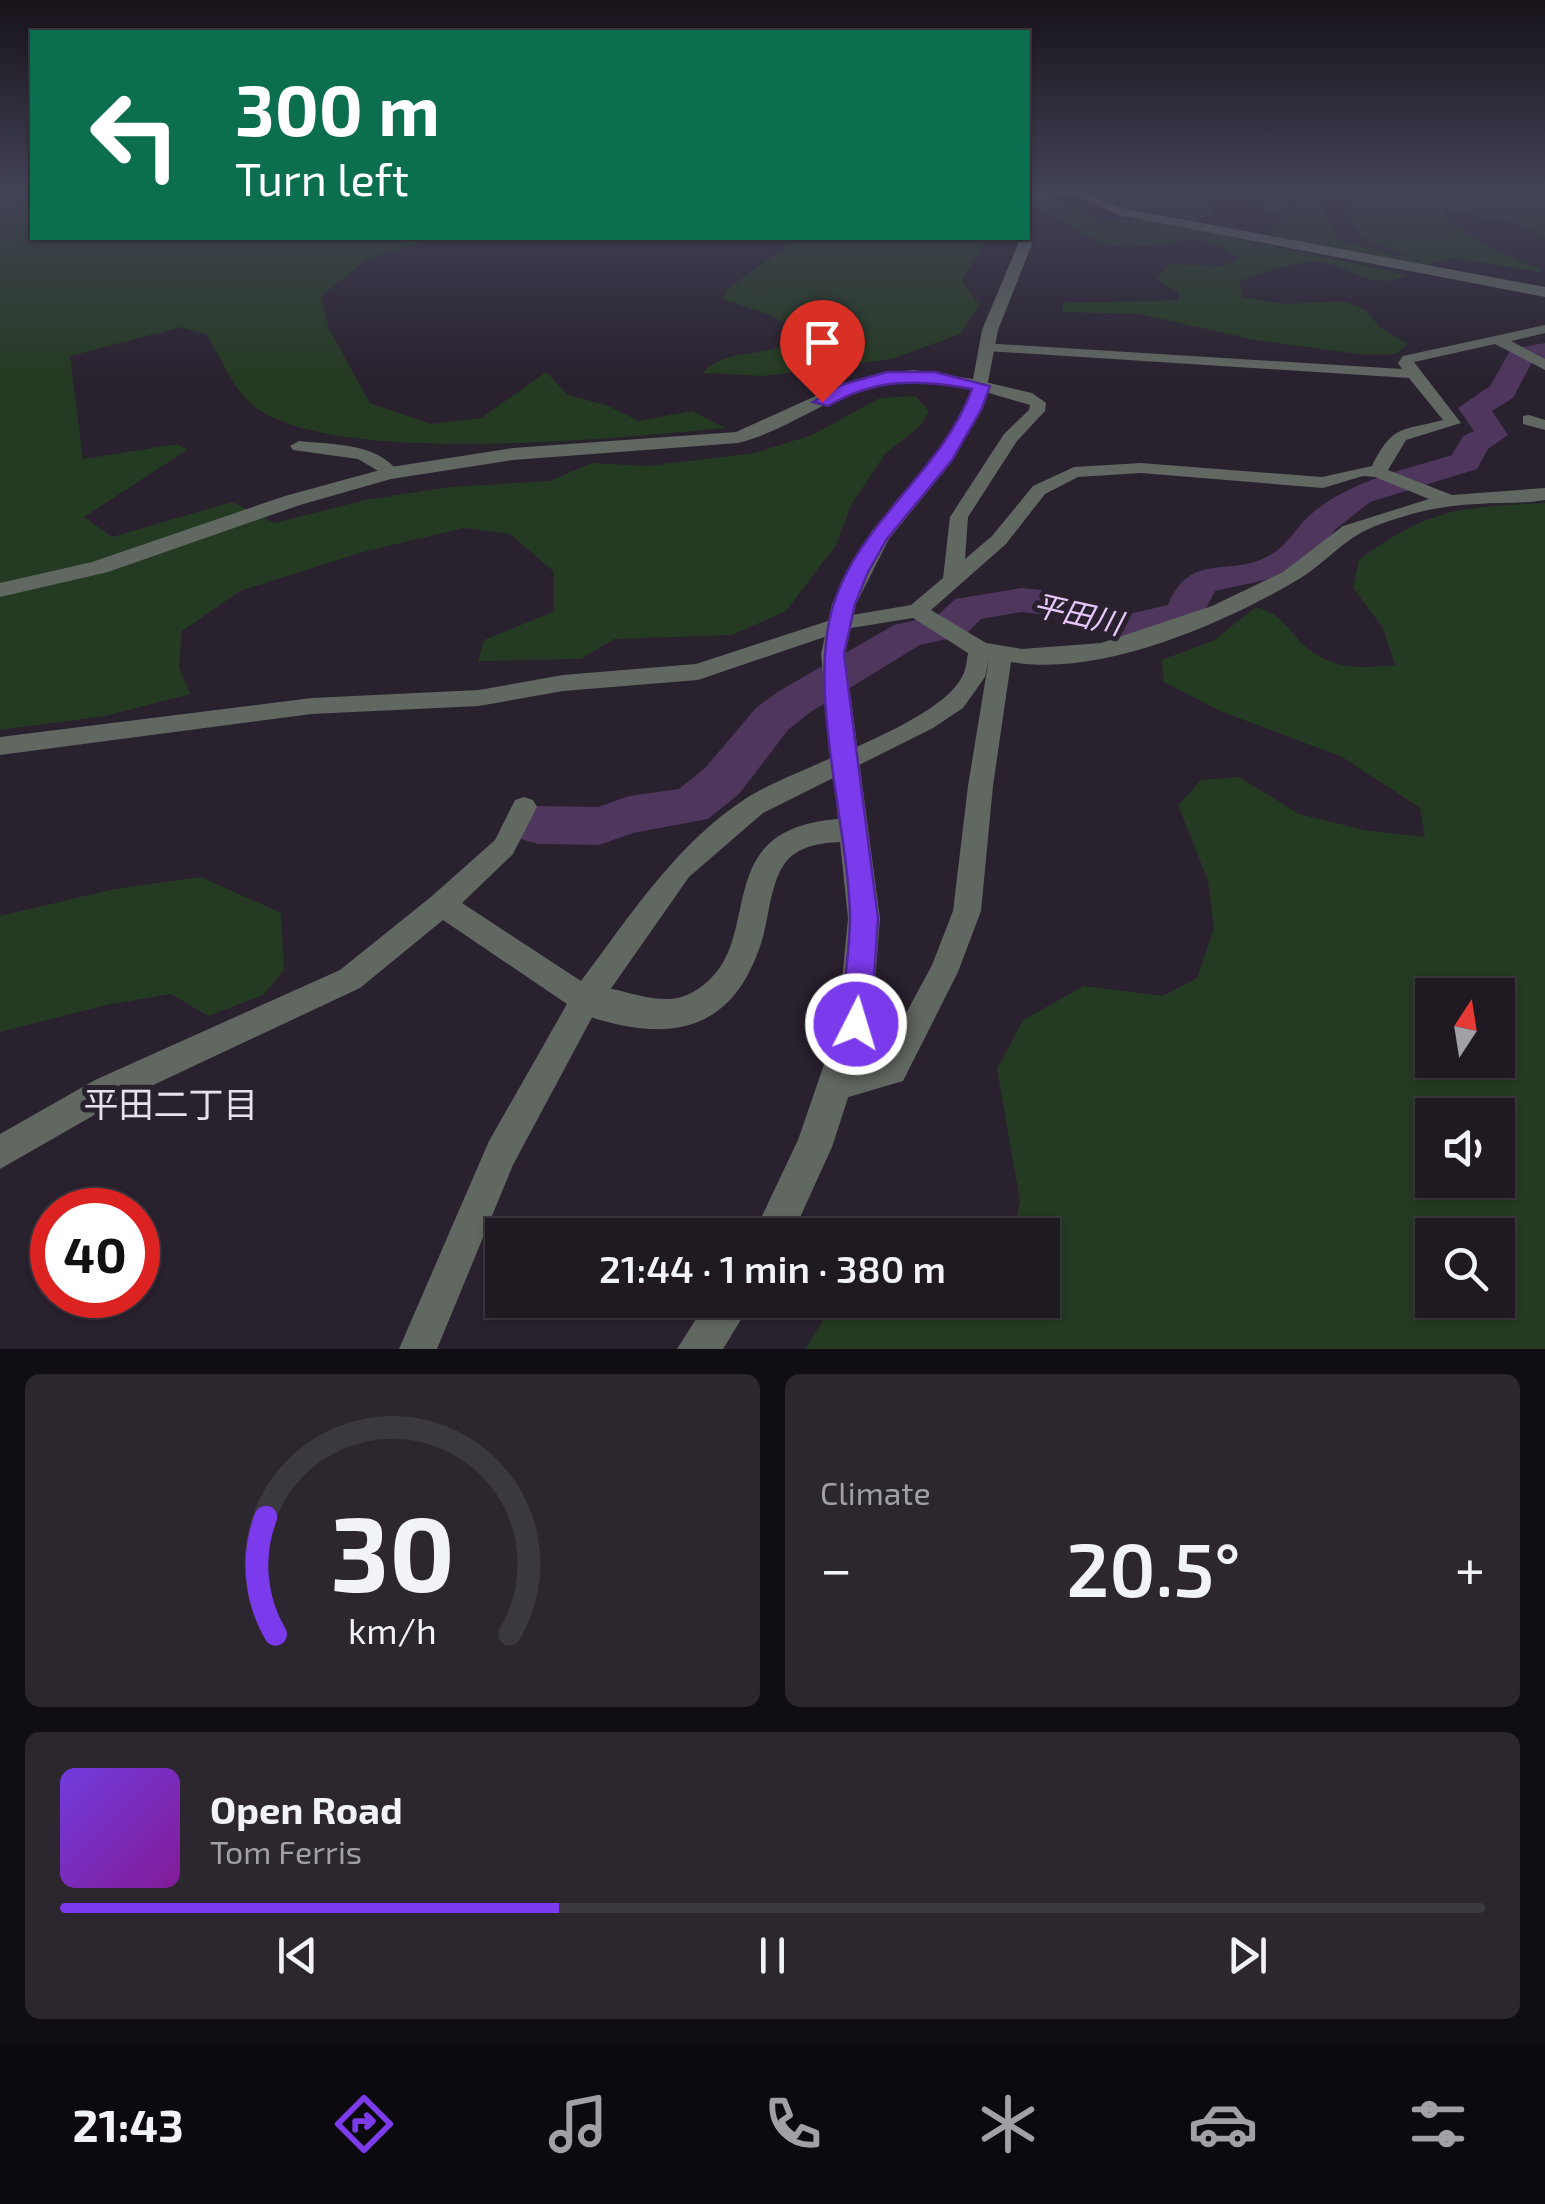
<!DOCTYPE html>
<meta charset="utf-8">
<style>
:root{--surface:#1f1922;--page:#2c262f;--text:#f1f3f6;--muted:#a1a0a5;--line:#3c3840;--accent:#7c3aed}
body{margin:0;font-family:"Exo 2","Noto Sans JP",sans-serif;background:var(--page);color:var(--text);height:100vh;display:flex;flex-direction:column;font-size:38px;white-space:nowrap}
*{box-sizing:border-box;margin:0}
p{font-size:32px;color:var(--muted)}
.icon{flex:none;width:55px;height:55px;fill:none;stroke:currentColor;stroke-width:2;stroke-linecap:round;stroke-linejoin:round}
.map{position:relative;height:1349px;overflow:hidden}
.drawer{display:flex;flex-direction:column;gap:25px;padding:25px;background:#110e13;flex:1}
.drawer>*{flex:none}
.hud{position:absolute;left:30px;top:30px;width:1000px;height:210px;border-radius:0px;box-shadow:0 2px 8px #0004,0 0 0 2px var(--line);background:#0b6e4f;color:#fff;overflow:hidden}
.needle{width:65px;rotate:12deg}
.tools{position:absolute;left:1415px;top:978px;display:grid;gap:20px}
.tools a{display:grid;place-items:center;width:100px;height:100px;border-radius:0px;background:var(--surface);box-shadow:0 2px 8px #0004,0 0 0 2px var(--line);font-size:50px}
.speed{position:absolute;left:30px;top:1188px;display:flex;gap:20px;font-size:50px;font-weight:700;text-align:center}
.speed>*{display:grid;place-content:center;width:130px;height:130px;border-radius:50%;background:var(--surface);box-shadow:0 2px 8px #0004,0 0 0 2px var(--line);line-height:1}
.speed .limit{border:15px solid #d22;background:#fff;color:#111}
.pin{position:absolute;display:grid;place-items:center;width:85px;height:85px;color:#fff;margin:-102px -42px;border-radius:50% 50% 50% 0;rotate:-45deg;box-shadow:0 0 10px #0007}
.pin .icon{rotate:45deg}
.me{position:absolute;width:110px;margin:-55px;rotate:5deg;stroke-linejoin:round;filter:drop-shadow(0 0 8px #0008)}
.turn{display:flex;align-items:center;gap:35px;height:210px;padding:0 40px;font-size:45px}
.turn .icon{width:130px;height:130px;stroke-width:2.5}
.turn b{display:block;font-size:70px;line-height:85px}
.big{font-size:75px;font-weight:600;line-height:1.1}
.drawer .widget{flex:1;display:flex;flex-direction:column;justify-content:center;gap:15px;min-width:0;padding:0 35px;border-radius:15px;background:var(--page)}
.drawer .dial{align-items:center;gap:0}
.dial svg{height:260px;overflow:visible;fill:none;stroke:var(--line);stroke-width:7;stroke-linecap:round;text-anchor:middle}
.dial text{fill:var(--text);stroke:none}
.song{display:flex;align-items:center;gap:30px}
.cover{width:120px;height:120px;border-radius:15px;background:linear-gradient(135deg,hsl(260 70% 55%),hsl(290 70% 35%))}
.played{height:10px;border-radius:5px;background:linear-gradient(90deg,var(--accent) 35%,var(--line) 35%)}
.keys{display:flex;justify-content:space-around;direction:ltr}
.heat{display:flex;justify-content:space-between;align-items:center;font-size:55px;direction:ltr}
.drawer .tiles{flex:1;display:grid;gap:25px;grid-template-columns:1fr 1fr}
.widget:last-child{grid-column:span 2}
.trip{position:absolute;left:485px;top:1218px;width:575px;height:100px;border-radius:0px;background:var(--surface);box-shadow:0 2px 8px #0004,0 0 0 2px var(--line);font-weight:600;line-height:100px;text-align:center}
.tabs{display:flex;height:160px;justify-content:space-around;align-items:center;background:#0c0a0e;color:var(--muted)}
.tabs .icon{width:70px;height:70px}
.tabs .active{color:var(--accent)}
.tabs b{font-size:45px;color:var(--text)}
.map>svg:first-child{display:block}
.green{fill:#253a22;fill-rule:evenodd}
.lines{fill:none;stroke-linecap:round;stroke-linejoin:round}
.river{fill:#4e365c;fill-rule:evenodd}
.minor{fill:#616761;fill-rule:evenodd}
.tertiary{fill:#616761;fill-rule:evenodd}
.route{fill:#7c3aed;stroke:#51269a;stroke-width:2.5}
.labels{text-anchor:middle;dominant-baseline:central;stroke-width:10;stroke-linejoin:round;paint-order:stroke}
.water-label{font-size:30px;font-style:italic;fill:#e7c7fc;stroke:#29212e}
.near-neighbourhood-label{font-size:35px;fill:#e7e1eb;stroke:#29212e}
</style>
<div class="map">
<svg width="1545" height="1349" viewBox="0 0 1545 1349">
<rect width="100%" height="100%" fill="#29212e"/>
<path class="green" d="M0 189H32V238H434L367 259 321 296 329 329 370 403 431 424 481 418 546 372 568 395 606 405 639 421 692 411 725 428C628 437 314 471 246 399 230 382 219 354 206 334L181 327 70 356 83 459 177 444 187 450 84 517 112 537 232 502 274 523 365 500 449 487 550 481 592 463 647 466 754 453 812 435 880 398 915 396 929 411 920 426 885 454 851 505 836 545 786 611 732 635 614 639 581 659 478 661 484 640 553 612 554 572 510 534 464 528 363 552 240 591 182 631 179 667 190 694 105 716 0 730Z
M1028 189H1047L1053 197 1082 205V212L1096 220H1142L1198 230 1408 275C1372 291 1357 270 1325 263 1300 258 1262 274 1239 281L1243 297 1284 304 1342 301 1366 310 1379 327 1408 344 1395 354H1358L1255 340 1140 314 1062 312 1063 303 1179 300V293L1156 279 1169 264 1220 266 1239 259C1191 220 1164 255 1112 245 1080 239 1060 211 1028 206Z
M1125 189H1216L1207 199 1215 215 1193 220 1113 202 1127 200Z
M1245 189H1261L1293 203 1296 198 1287 191 1312 196 1325 204 1326 216 1337 239 1397 256 1405 255 1364 239 1351 219 1350 200 1330 189 1545 192V239C1538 235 1531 229 1523 226 1501 217 1481 224 1459 209L1442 211C1461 235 1512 260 1542 269L1540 272 1454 258 1423 265 1282 239 1267 232 1286 219 1247 200Z
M798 238H1005H987L962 280 979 305 960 334 892 359 764 376 702 373C732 343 768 364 803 332L768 314 722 299 726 290Z
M1545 503V1349H805L836 1300H1042V1235H1012L1020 1201 997 1069 1023 1020 1084 986 1163 996 1197 978 1214 928 1208 881 1178 805 1201 780 1239 777 1299 814 1364 830 1425 837 1420 808 1342 757 1220 711 1164 682 1161 660 1213 641 1256 607C1287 616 1287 633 1311 651 1336 670 1366 668 1395 665L1383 628 1353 588 1359 560C1428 508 1461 507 1545 503ZM1498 995V1060H1432V995ZM1498 1115V1180H1432V1115ZM1498 1235V1300H1432V1235Z
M201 877 281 913 284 970 263 995 208 1016 171 994 106 1005 0 1032V916L114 889Z"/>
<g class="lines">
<path class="river" d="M1545 343V361L1532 362 1513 398 1492 411 1508 435 1488 449 1477 469 1370 502 1336 529 1308 563 1293 574 1215 591 1199 622 1170 633 1128 640 1049 615 1021 612 981 619 965 635 920 645 809 713 788 730 739 794 708 819 633 833 599 845 538 844 521 839 514 825 521 811 538 806 598 807 629 796 679 789 705 768 756 708 779 691 894 625 938 615 955 599 1021 588 1053 591 1129 614 1168 605C1191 549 1232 579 1272 554 1290 543 1299 522 1316 510 1356 479 1404 470 1452 455L1463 436 1474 431 1458 408 1490 386 1511 349Z"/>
<path class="minor" d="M1545 325V333L1511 341 1545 359V370L1495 344 1414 362 1461 423 1406 440 1388 470 1452 495 1545 488V500C1522 504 1500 502 1477 504 1441 505 1406 514 1373 527 1343 539 1326 563 1299 579 1224 624 1099 678 1011 662L993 786 981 911 958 972 903 1081 835 1101 824 1097 819 1086 824 1075 882 1058 932 965 953 911 968 786 989 658 985 677 963 708 933 728 763 813 689 877 596 1010 513 1165 437 1349H399L489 1141 567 1004 443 920 360 988 117 1102 0 1169V1134L95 1080 340 970 432 896 495 840 515 800 524 797 533 800 537 807 513 854 462 903 581 981C630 916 675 845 745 799 794 767 940 725 963 675 966 669 967 659 968 653L913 618 851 628 698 680 563 691 479 706 312 714 0 755V737L312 698 479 690 563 675 696 664 840 617 911 605 943 578 950 517 1004 434 1029 410 1030 405 975 389V383L981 381 1032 393 1046 403 1045 411 1017 441 968 517 965 559 992 536 1033 486 1074 467 1141 463 1322 477 1372 466C1393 425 1400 431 1443 420L1409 378 987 351 982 349V343L1402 369 1398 363 1403 356ZM1141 473 1323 488 1363 476 1375 477 1429 499 1343 526 1283 572 1212 606 1101 643 1022 649 986 643 931 610 1006 544 1045 494 1078 477Z
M1529 415 1545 420V430L1523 424V416Z
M299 441C333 445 377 442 399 473L390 478 358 459 293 450 290 446Z"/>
<path class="tertiary" d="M1082 189 1122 208 1545 287V297L1118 215 1074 195 1028 200V192Z
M1028 235 1032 244 998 330 983 408 950 464 889 539 856 604 845 654 880 918 872 1024 832 1147 792 1235H753L798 1140 838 1024 848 918 840 842C820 843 798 846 785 863 771 882 769 915 763 937 733 1039 662 1044 573 1011L568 1000 573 989C610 976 655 1014 693 992 773 947 700 830 838 819L821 654 832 604 871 532 935 457 965 408 971 389C939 382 901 376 869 386 823 401 785 431 738 443L513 460 391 479 300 505 108 572 0 597V583L92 562 285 496 391 467 513 448 736 432 842 384 880 373 914 370 973 379 982 330 1018 244 1017 238Z
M708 1300H753L723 1349H677Z"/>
</g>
<linearGradient id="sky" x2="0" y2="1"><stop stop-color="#171219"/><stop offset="0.5" stop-color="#434357"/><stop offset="1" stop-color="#434357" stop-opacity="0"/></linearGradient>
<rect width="1545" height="378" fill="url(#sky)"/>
<path class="route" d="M887 372H935L990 386 982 408 952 460 887 539 868 572 855 604 844 654 878 918 871 1024 866 1034 856 1038 845 1034 840 1024C843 989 850 952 850 917 848 823 807 695 833 606 858 522 942 472 972 389 919 379 875 378 828 406L813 402 841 385Z"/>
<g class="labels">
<g class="water-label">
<text transform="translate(1078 613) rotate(13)">平田川</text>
</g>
<g class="near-neighbourhood-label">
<text x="171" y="1103">平田二丁目</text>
</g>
</g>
</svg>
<div class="tools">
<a><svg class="needle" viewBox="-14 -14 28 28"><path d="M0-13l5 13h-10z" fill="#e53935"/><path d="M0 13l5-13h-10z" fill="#a1a0a5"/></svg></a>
<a><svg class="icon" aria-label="sound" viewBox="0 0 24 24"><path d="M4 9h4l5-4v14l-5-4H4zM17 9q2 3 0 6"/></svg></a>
<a><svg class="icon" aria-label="search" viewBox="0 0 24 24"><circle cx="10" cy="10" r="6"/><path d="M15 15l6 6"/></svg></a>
</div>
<div class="speed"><div class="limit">40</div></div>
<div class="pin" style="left:822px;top:402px;background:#d93025"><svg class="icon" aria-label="arrive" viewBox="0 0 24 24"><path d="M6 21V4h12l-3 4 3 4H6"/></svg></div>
<svg class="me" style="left:856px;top:1024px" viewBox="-20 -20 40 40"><circle r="17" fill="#7c3aed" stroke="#fff" stroke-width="3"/><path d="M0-11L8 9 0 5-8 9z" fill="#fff"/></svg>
<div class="trip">21:44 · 1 min · 380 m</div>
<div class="hud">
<div class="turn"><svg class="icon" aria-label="left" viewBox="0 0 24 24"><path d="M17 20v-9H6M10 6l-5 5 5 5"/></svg><div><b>300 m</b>Turn left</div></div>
</div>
</div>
<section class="drawer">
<div class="tiles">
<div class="widget dial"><svg viewBox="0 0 100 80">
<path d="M14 69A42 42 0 1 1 86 69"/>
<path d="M14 69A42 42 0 0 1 11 33" stroke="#7c3aed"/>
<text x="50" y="56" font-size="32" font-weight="700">30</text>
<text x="50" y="72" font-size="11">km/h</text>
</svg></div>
<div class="widget"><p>Climate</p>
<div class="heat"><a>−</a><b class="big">20.5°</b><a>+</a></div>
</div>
<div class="widget">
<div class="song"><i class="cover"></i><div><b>Open Road</b><p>Tom Ferris</p></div></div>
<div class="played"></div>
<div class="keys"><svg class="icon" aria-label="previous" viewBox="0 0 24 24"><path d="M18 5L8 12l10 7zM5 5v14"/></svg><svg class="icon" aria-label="pause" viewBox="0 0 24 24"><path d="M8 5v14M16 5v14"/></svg><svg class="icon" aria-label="next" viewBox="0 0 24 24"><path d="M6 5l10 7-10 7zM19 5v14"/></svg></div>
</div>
</div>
</section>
<nav class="tabs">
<b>21:43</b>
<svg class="icon active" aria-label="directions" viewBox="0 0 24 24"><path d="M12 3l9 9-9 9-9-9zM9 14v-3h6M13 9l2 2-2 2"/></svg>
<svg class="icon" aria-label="music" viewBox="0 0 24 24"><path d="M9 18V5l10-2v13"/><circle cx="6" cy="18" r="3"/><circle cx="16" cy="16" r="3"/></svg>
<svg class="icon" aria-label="phone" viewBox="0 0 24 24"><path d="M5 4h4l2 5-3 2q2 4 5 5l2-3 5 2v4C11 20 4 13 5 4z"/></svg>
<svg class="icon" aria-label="climate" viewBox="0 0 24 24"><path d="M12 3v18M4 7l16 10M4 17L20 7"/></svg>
<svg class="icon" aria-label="car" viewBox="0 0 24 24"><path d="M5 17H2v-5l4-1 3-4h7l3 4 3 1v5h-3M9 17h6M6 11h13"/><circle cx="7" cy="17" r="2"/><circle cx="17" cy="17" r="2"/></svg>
<svg class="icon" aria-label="filters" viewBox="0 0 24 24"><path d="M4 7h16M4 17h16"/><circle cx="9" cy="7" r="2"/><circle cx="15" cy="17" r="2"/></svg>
</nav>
